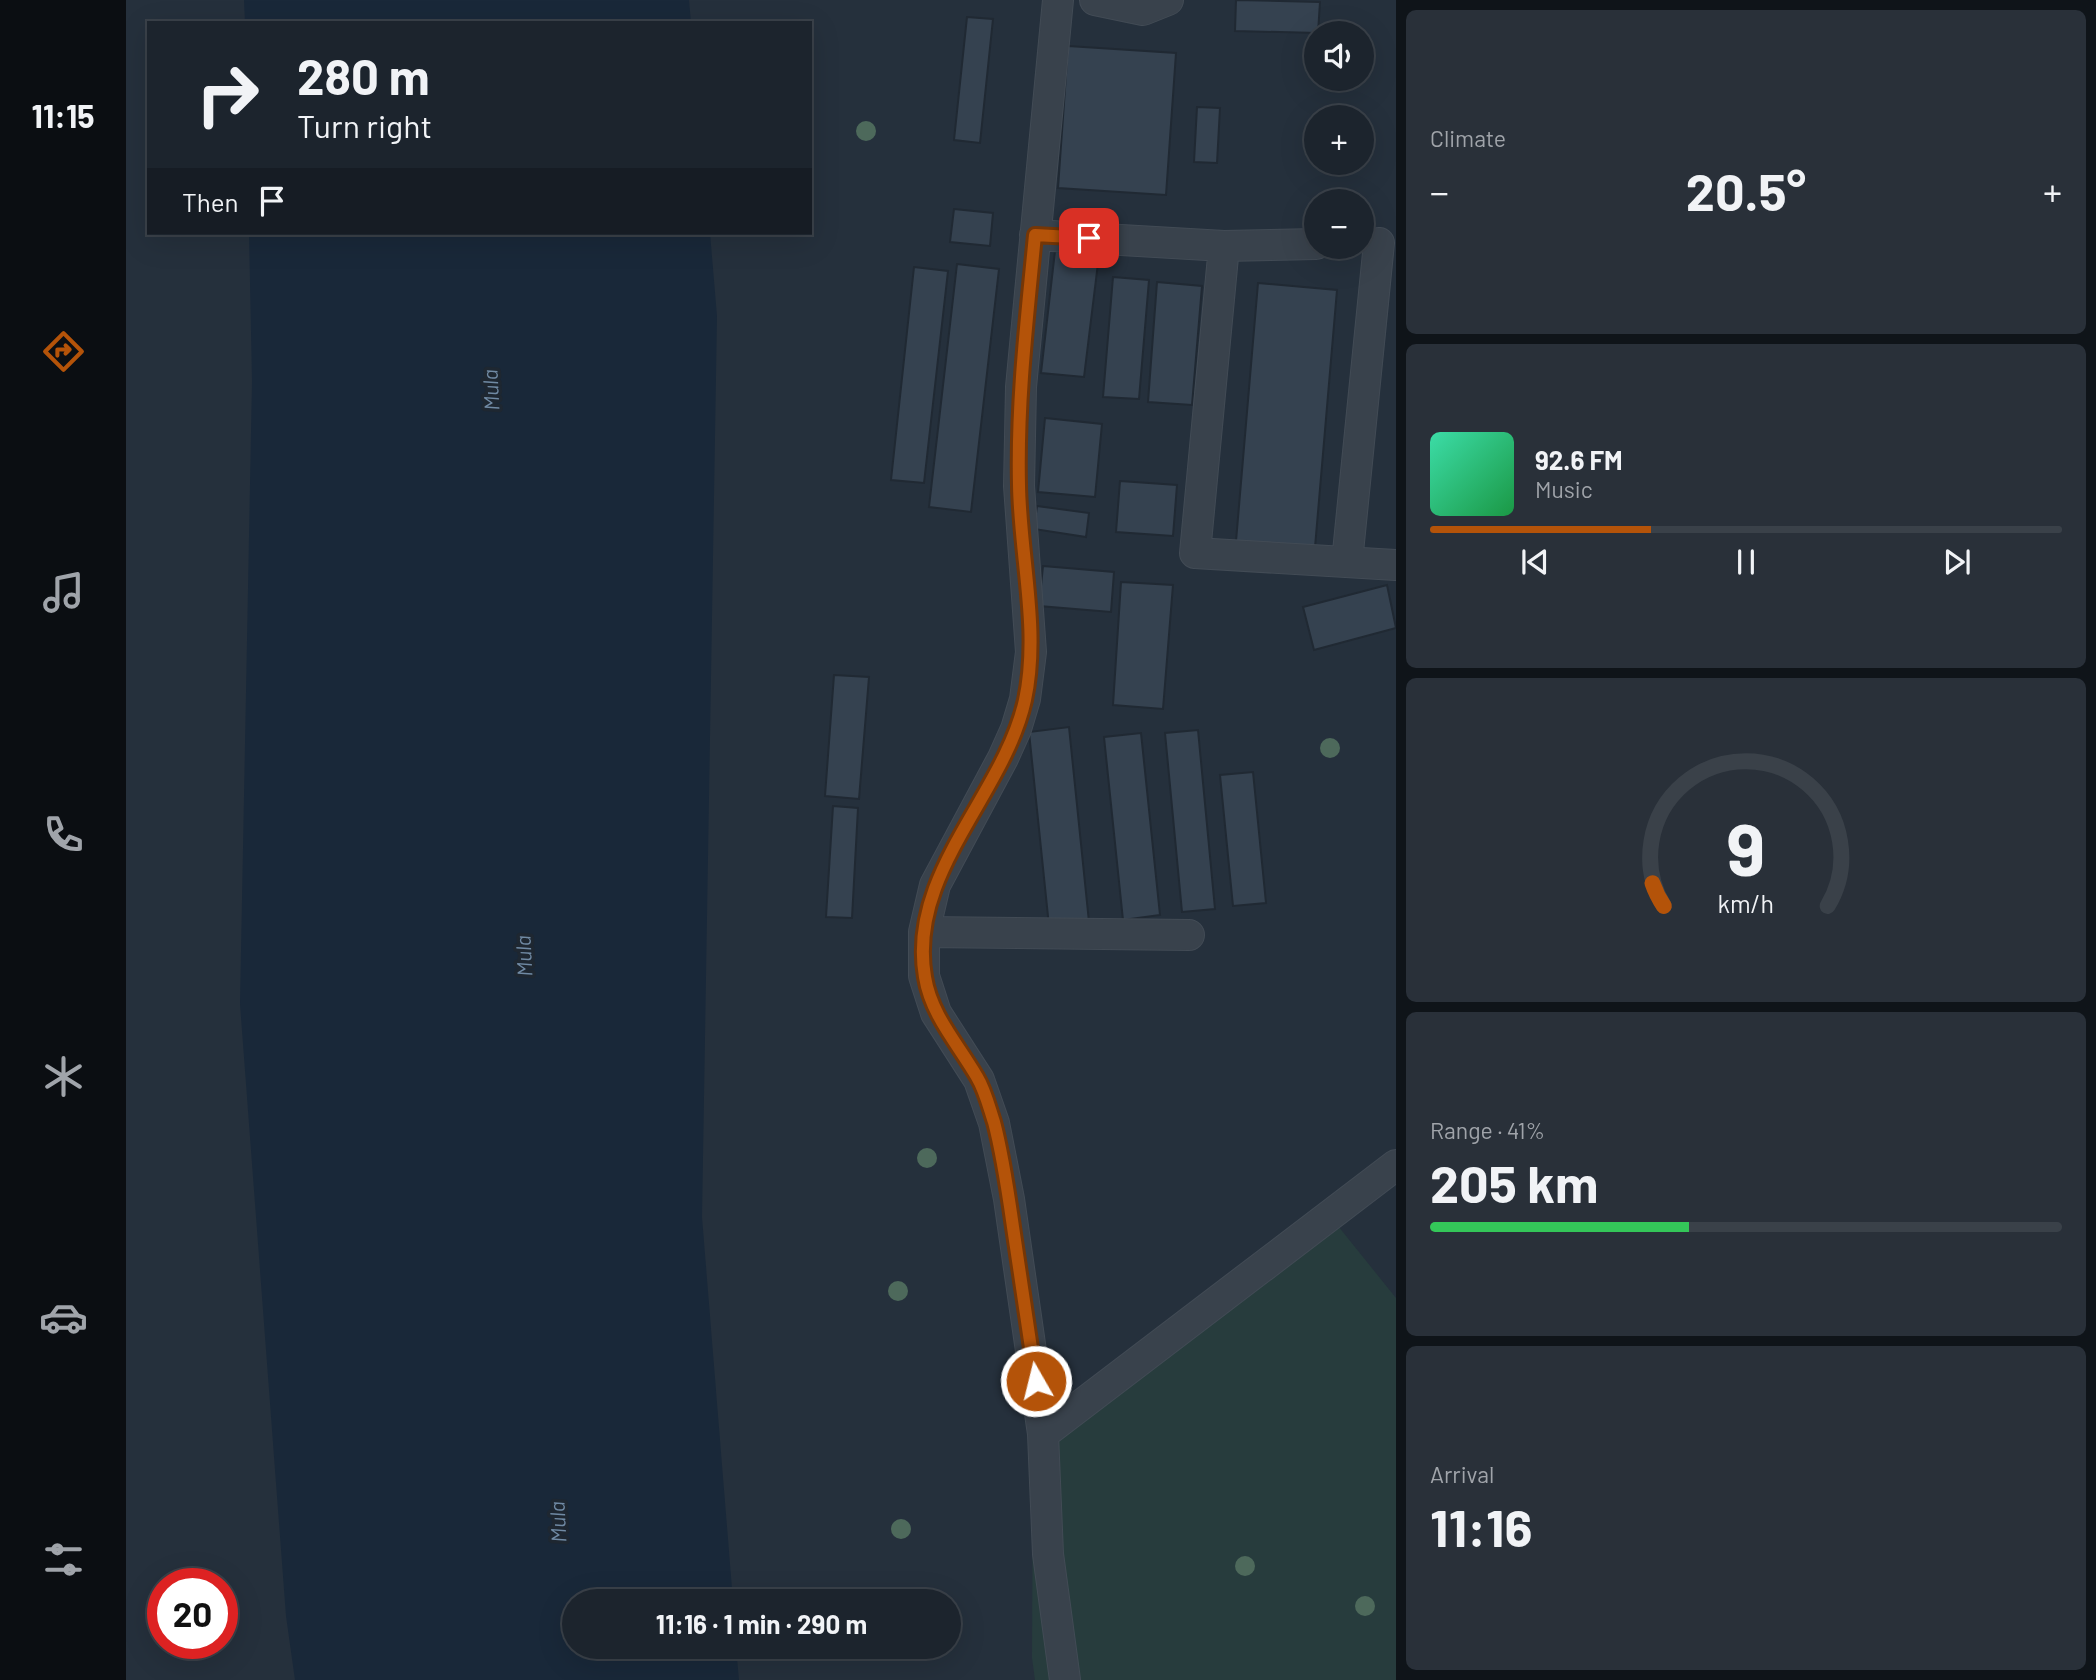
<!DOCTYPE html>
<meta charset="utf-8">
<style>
:root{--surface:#1c242d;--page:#293039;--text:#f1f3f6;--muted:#a0a4aa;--line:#3a4149;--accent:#b45309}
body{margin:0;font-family:Barlow,sans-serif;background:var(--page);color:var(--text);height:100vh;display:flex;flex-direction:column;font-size:26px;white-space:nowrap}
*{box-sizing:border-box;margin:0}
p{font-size:23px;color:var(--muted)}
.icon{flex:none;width:38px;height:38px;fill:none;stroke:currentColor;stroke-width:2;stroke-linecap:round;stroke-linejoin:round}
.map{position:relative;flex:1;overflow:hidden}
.panel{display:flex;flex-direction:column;gap:10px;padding:10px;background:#0f1419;width:700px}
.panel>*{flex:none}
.hud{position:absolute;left:21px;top:21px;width:665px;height:214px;border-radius:0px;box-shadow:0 7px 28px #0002,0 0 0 2px var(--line);background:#1c242d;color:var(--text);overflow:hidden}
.controls{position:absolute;left:1178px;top:21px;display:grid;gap:14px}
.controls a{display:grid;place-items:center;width:70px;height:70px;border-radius:50%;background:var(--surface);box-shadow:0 7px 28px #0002,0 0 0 2px var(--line);font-size:35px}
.speed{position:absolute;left:21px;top:1568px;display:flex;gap:14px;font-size:35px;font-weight:700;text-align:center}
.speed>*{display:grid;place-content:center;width:91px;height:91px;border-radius:50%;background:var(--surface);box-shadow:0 7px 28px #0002,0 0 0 2px var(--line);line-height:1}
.speed .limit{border:10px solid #d22;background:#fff;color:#111}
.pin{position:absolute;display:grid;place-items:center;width:60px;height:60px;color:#fff;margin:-30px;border-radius:14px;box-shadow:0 4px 10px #0006}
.me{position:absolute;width:77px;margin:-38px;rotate:352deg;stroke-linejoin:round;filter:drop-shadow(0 0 5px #0008)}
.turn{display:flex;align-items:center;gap:24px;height:147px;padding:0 35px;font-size:32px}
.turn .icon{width:91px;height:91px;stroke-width:2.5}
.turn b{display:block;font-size:49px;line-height:60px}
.then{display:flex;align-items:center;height:66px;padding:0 35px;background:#0003;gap:14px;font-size:26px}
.big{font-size:52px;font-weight:700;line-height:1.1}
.panel .widget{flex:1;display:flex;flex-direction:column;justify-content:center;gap:10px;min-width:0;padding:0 24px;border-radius:10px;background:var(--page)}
.panel .dial{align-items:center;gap:0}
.dial svg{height:182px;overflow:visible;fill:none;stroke:var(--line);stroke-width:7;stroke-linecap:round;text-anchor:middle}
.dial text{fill:var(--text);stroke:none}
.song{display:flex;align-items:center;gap:21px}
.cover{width:84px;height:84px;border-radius:10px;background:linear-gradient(135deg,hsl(160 70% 55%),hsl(140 70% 35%))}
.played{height:7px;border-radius:4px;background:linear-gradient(90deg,var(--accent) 35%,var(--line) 35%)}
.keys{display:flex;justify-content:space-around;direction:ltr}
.heat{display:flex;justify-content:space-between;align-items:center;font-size:38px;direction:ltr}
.charge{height:10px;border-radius:5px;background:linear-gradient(90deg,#34c759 41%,var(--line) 0)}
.trip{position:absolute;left:436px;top:1589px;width:399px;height:70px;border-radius:35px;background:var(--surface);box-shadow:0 7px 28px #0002,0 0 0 2px var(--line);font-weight:700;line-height:70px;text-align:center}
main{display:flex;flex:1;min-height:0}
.dock{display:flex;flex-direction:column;width:126px;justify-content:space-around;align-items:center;background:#0b0e12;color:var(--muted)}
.dock .icon{width:49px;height:49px}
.dock .selected{color:var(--accent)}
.dock b{font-size:32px;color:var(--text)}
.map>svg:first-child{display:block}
.green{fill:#273c3d}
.water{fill:#192839}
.building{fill:#354250;stroke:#202933;stroke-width:2}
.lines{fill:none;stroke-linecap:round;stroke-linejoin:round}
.minor-casing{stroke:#424b55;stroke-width:32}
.minor{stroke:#39424c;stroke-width:30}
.tree{fill:#4d695b}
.route-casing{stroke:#753606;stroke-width:18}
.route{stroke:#b45309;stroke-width:12}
.labels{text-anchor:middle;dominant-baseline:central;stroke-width:7;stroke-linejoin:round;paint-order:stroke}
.water-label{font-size:21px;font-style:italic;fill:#708aa4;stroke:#1e2731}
</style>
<main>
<nav class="dock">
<b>11:15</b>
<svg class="icon selected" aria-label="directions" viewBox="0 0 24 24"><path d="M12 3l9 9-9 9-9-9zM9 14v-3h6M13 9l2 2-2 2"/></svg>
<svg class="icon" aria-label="music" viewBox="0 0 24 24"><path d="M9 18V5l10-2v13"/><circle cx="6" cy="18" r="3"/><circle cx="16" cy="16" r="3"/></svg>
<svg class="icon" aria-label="phone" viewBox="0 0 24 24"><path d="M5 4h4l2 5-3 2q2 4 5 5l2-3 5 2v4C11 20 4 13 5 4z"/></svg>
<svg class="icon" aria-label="climate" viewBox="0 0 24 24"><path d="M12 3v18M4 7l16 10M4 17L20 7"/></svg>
<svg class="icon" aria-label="car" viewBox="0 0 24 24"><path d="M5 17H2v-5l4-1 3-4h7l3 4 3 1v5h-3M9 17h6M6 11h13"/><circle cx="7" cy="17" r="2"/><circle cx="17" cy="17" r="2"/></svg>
<svg class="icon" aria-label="filters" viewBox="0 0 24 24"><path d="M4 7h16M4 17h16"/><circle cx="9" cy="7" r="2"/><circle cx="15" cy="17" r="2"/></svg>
</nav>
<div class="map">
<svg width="1270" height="1680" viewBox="0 0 1270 1680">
<rect width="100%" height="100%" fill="#25303c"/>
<path class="green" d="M1204 1216 1270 1298V1680H909L906 1658 907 1458Z"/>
<path class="water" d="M118 0H563L565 23H119Z
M123 233H584L591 316 576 1217 607 1601H448V1647H610L613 1680H169L160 1616 114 1004 126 381Z"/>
<path class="building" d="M1110 0 1194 2 1192 33 1109 31Z
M841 17 867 19 854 143 828 140Z
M942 46 1050 53 1040 195 932 188Z
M1071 107 1094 108 1091 163 1068 162Z
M828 209 867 213 864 246 824 242Z
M929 251 973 255 958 377 915 373Z
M831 264 873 269 845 512 803 507Z
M788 267 822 271 798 483 765 480Z
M987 277 1023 280 1013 399 977 397Z
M1031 282 1076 286 1066 405 1022 402Z
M1132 283 1211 290 1188 559 1109 553Z
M919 418 976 424 969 497 912 492Z
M994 481 1051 485 1047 536 990 532Z
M911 506 963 513 960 537 908 529Z
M917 566 988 572 985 612 913 606Z
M995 582 1047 585 1037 709 987 705Z
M1261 585 1270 628 1188 650 1177 607Z
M708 675 743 677 733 799 699 796Z
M943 727 963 922 923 926 903 732Z
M1072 730 1089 909 1056 912 1039 733Z
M1015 733 1034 915 997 920 978 737Z
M1127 772 1140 903 1107 906 1094 775Z
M707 806 732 808 726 918 700 917Z"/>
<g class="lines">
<defs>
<path id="minor" d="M932 0 895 387 893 486 905 652 899 699 890 729 877 758 809 885 798 932V976L810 1013 853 1080 868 1123 883 1199 917 1434 922 1554 939 1680
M969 0 1017 10 1042 0
M909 235 1098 246 1190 244
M1098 246 1069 553 1270 565
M1221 562 1253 243
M798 932 1063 935
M917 1434 1270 1165"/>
</defs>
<use href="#minor" class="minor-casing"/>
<use href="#minor" class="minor"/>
</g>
<g class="tree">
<circle cx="740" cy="131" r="10"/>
<circle cx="1204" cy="748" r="10"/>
<circle cx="801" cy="1158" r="10"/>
<circle cx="772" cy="1291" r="10"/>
<circle cx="775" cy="1529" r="10"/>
<circle cx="1119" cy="1566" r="10"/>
<circle cx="1239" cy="1606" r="10"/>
</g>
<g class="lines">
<defs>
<path id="route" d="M910 1381C902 1330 895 1279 887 1227 882 1192 877 1156 868 1122 863 1107 859 1090 851 1077 832 1044 805 1015 799 977 781 873 878 795 899 700 914 630 894 556 893 485 891 401 901 318 909 235L963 238"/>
</defs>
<use href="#route" class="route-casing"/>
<use href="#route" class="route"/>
</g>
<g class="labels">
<g class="water-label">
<text transform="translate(364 390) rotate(-93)">Mula</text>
<text transform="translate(397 956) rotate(-93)">Mula</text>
<text transform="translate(431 1522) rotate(-93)">Mula</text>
</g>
</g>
</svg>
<div class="controls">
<a><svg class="icon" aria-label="sound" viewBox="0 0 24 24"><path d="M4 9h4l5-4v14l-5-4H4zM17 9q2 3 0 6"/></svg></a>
<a>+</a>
<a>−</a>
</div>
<div class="speed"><div class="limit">20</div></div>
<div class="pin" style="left:963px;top:238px;background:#d93025"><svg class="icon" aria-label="arrive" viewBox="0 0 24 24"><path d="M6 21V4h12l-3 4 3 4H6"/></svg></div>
<svg class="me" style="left:910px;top:1381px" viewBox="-20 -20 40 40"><circle r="17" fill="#b45309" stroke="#fff" stroke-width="3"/><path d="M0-11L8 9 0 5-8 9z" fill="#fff"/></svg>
<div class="trip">11:16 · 1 min · 290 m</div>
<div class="hud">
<div class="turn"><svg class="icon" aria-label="right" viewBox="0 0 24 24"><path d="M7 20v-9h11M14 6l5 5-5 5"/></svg><div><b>280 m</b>Turn right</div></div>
<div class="then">Then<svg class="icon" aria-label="arrive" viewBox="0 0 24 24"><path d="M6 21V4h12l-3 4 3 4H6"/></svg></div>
</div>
</div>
<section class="panel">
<div class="widget"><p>Climate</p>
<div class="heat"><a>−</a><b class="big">20.5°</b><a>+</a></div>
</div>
<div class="widget">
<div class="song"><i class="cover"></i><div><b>92.6 FM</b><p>Music</p></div></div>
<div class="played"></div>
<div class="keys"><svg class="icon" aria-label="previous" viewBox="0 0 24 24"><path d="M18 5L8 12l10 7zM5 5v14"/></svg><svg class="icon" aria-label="pause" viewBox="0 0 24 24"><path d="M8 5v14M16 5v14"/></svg><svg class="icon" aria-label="next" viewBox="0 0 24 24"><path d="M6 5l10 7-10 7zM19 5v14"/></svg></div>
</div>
<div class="widget dial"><svg viewBox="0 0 100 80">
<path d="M14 69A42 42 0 1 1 86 69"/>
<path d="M14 69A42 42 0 0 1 9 59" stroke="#b45309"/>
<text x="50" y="56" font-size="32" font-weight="700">9</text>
<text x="50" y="72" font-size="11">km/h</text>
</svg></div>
<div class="widget"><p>Range · 41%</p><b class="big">205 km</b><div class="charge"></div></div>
<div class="widget"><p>Arrival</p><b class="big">11:16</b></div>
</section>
</main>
